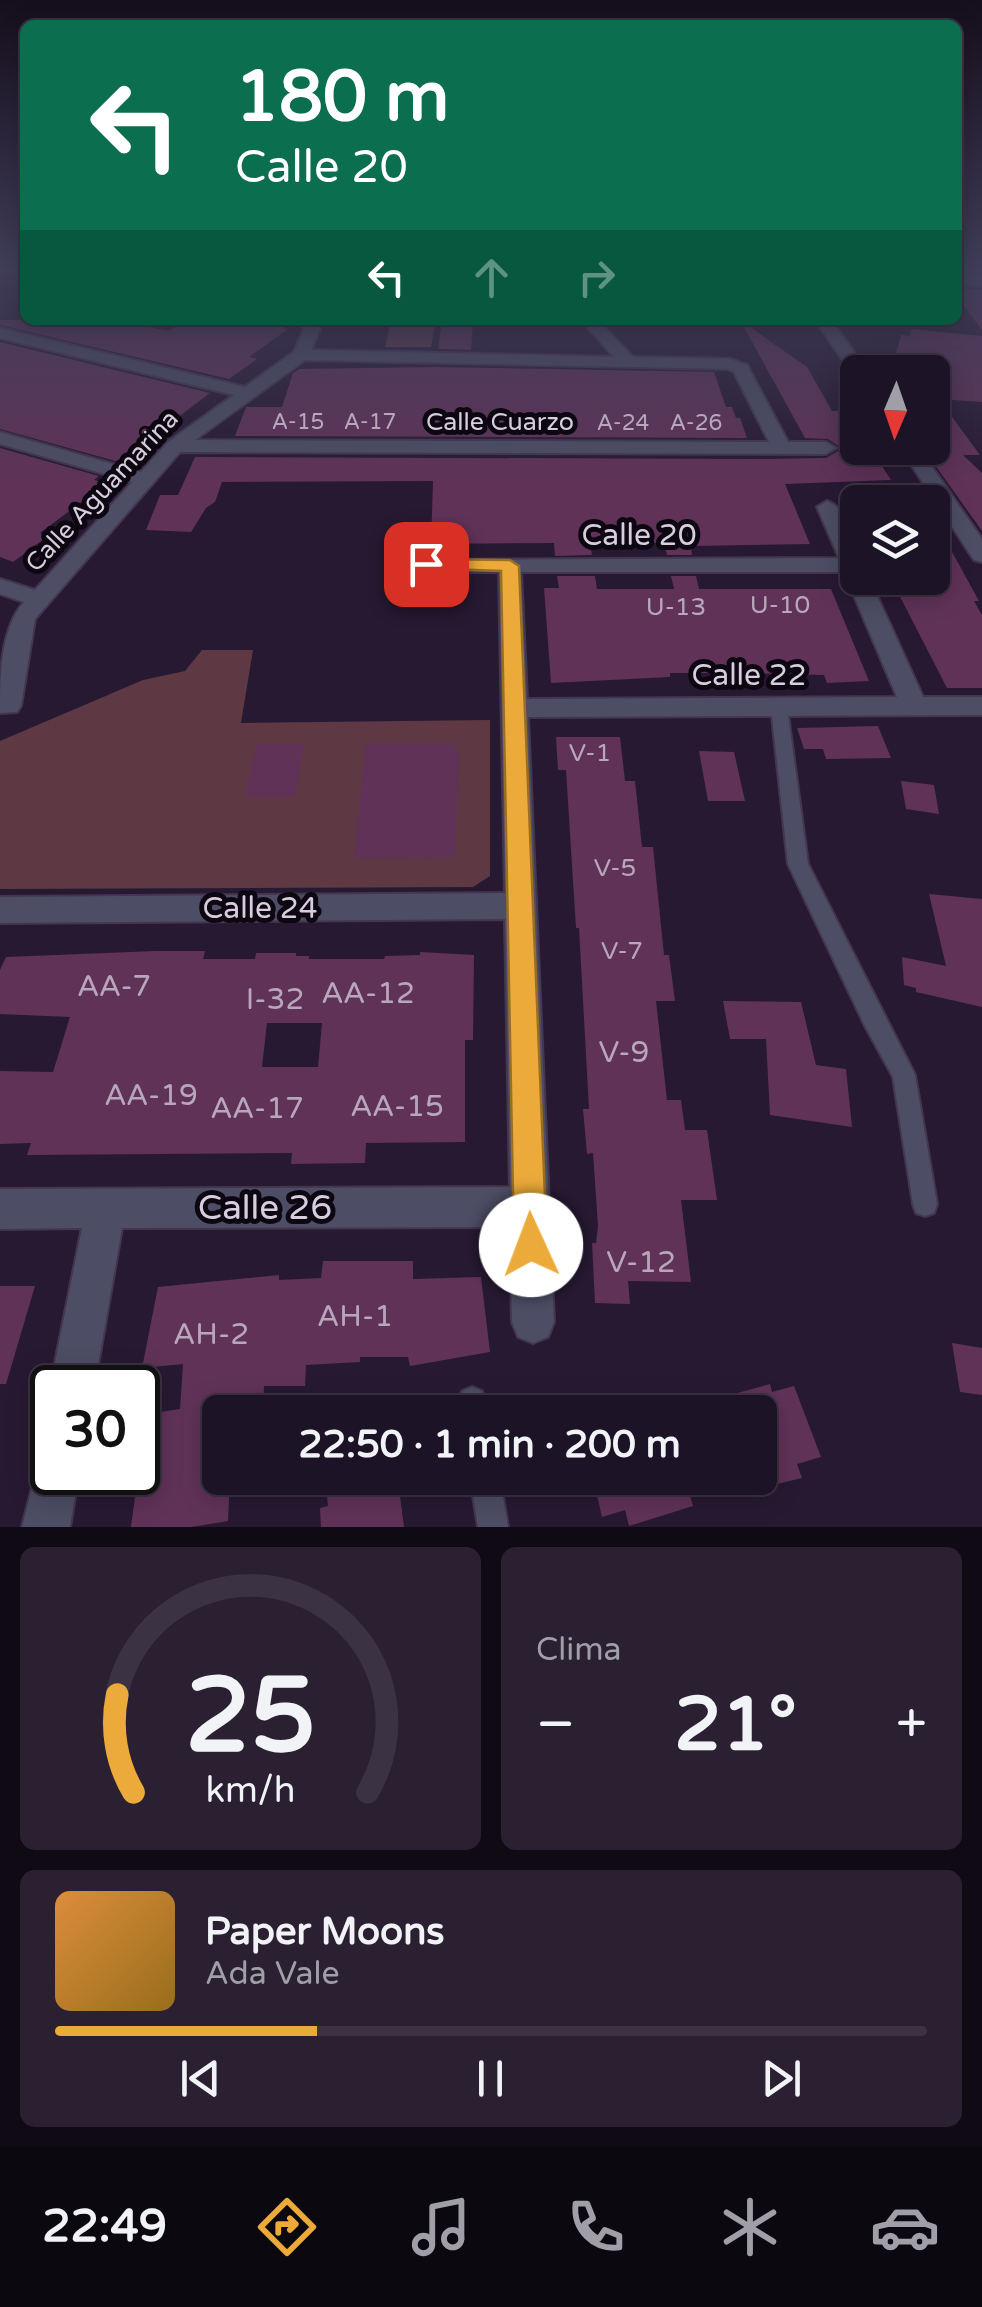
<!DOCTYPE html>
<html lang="es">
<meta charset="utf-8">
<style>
:root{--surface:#1d1326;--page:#2a2032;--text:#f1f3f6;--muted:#a09ea7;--line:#3b3243;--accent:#ebaa39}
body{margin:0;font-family:"Varela Round",sans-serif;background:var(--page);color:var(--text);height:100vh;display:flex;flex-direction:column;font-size:38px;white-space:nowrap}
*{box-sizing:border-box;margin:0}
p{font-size:32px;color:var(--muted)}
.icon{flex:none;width:55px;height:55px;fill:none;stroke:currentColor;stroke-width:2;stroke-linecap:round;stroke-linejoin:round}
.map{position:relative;height:1527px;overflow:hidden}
.panel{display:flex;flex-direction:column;gap:20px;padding:20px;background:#100a15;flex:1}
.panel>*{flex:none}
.guide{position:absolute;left:20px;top:20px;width:942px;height:305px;border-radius:15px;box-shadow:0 5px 25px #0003,0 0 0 2px var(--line);background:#0b6e4f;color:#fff;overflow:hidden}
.needle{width:65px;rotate:182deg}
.controls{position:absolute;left:840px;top:355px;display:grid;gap:20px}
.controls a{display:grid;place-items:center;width:110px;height:110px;border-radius:15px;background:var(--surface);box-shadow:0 5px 25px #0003,0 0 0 2px var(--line);font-size:50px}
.speed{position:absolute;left:30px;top:1365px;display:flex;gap:20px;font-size:50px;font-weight:700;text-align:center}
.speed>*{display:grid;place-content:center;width:130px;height:130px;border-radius:50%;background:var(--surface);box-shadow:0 5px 25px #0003,0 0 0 2px var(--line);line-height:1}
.speed .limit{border:5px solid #111;border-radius:15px;background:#fff;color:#111}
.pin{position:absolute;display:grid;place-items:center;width:85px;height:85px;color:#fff;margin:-42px;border-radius:20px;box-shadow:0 5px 15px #0006}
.me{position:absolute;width:110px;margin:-55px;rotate:358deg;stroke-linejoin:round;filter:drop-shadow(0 0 8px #0008)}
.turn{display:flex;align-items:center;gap:35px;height:210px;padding:0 50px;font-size:45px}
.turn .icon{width:130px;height:130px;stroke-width:2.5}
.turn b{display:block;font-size:70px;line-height:85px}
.lanes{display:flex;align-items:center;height:95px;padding:0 50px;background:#0003;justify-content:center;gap:50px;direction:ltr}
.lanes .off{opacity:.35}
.big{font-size:75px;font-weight:700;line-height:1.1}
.panel .tile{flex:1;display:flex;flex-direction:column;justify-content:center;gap:15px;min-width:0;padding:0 35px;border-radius:15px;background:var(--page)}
.panel .dial{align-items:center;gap:0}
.dial svg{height:260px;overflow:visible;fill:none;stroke:var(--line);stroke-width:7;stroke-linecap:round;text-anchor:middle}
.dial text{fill:var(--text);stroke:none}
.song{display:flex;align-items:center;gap:30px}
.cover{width:120px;height:120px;border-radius:15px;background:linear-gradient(135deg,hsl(30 70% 55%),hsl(40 70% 35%))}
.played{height:10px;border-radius:5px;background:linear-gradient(90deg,var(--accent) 30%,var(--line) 30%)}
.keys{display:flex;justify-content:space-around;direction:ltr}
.heat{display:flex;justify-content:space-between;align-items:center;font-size:55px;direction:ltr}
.panel .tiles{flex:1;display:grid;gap:20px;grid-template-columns:1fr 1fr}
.tile:last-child{grid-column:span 2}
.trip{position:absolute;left:202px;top:1395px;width:575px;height:100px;border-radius:15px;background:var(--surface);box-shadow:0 5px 25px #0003,0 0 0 2px var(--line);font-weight:700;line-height:100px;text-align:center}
.tabs{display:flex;height:160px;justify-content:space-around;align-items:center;background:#0c080f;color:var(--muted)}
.tabs .icon{width:70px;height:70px}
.tabs .active{color:var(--accent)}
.tabs b{font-size:45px;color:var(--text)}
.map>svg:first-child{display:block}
.green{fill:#5e3944}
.building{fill:#603258;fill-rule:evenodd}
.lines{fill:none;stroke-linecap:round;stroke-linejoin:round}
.service-casing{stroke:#43364e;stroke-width:4}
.minor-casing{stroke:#43364e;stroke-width:4}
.tertiary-casing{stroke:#43364e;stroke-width:4}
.service{fill:#4d4e65;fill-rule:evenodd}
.minor{fill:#4d4e65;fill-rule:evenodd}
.tertiary{fill:#4d4e65;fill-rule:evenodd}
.route{fill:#ebaa39;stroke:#996e25;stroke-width:2.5}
.labels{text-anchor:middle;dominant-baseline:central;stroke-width:10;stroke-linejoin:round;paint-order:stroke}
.far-number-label{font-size:22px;fill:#b8a7bc}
.far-street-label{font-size:25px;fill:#d6cede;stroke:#0d0711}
.number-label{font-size:25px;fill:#b8a7bc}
.street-label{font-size:30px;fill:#d6cede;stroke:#0d0711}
.near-number-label{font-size:30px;fill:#b8a7bc}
.near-street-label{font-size:35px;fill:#d6cede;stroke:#0d0711}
</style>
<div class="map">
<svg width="982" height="1527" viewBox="0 0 982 1527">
<rect width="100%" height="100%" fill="#271932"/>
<path class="green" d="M391 320H436L431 347H385Z
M202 650H253L241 723 490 720V876L473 887 0 889V741L143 680 185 671Z"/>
<path class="building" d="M958 289 982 290V330L958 298Z
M0 320H114L169 331 187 320H261L287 325 283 328 288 329 249 357 257 359 229 379 0 325Z
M442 320H473L471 350 438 349Z
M740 320 807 367 832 411H841L858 439V448L866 454H874L891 480 785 484 810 544 691 546 692 555H667L664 543H590L592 555 555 556 554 543 431 544 433 481 222 482 215 502 206 508 191 532 146 530 160 495H178L195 457 753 459 826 458 838 451 840 447 828 439 805 438Z
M911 329 982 336V402L939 399 980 455H963L982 473V531L932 461V372H891L901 335 910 336Z
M0 342 210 393 119 462 0 429Z
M435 367 714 372 726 407H732L736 418H740L747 438 235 436 246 407H282L293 373 299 369Z
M0 448 99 476 94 480 107 483 40 533 48 536 13 562 0 557Z
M932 504 950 530H940L979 601H974L982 615V688H947L895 587 894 578H932Z
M557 576H595L597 589H674L671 576H696L699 589H831L869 681 827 683 824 675 746 673H670V677L551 683 544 588H559Z
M878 726 891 758 826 759 823 749H804L797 728Z
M556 737H620L625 781H635L642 847H653L664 955H669L675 1001H656L667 1100H681L685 1130H707L717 1200H681L691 1282 628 1281 630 1304 595 1303 592 1243H596L598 1226 593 1153 587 1154 583 1109H589L579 928H576L566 770H558Z
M366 743H455V752H459L455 857 354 858Z
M257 744H304L295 797H245Z
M699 751 734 752 745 801H708Z
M901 781 934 785 939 814 906 809Z
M929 894 982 899V1007L916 992V988L904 985 902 957 946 966Z
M155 951H205L203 959H255L256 953H296V956H309V959H384L385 956 420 955V952L474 955 473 1040H465V1142L366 1143 365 1163 291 1164 292 1153 27 1155 31 1143 0 1144V1071L53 1072 70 1017 0 1014V970L6 957ZM267 1023H322L318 1067H262Z
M723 1001 801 1002 816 1065 846 1069 852 1127 770 1115 766 1039H730Z
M323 1261H413V1279L481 1277 490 1352 410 1366 408 1357H360V1362L306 1365 305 1386H264L263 1412H220V1478H230L228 1521 191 1527H131L146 1414 180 1409 183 1364 142 1368 158 1287 279 1275V1280L321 1278Z
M0 1286H35L6 1384H0Z
M952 1343 982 1348V1395L960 1392Z
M770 1384 772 1392 794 1386 821 1457 797 1464 802 1478 760 1488V1412H691L690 1406Z
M325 1478H387L389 1491 399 1488 404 1527H321L320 1508 328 1506Z
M593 1478H685L693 1506 629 1526 625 1510 602 1517Z"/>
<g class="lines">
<defs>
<path id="service" d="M779 701 787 707 808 864 915 1075 937 1204 934 1213 925 1216 916 1213 913 1204 893 1077 865 1026 788 864 771 707Z
M472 1387 482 1391 488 1412H460L458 1401 462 1391Z
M470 1478H500L508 1527H478Z"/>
<path id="minor" d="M958 277 982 278V286L958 285Z
M297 320H313L320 329 311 350 614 357 581 320H598L633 357 730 359 747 365 788 442H826L836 448 826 454 180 452 35 619 21 706 17 712 0 713C0 678 0 629 24 602L0 594V579L35 590 132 482 0 444V432L141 472 168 442 234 395 0 338V328L245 387 294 352 304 329ZM305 360 727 369 734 372 769 442 195 440Z
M827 501C851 509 858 555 858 578H869L923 697H982V715L528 717 554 1322 548 1337 533 1343 518 1337 512 1322 510 1227 122 1228 94 1388H52V1394L50 1388 82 1228 0 1229V1189L510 1187 505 919 0 923V897L505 893 499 572H426L415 565 418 560 839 558 817 507ZM521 572H844L897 697 527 699Z
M52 1450V1472H79L70 1527H22L40 1456Z"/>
<path id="tertiary" d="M815 320H831L868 372 854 376Z
M900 448H919L982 539V562L974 560Z"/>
</defs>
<use href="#service" class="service-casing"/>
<use href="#minor" class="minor-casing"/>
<use href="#tertiary" class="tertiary-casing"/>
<use href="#service" class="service"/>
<use href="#minor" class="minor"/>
<use href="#tertiary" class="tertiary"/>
</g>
<linearGradient id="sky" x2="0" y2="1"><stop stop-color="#150e1c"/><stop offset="0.56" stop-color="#413e5a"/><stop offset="1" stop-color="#413e5a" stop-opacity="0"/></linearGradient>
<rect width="982" height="483" fill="url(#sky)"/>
<path class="route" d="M426 559 510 560 519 566 547 1245 543 1257 531 1262 519 1257 514 1245 501 571 419 568 416 564Z"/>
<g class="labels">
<g class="far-number-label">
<text x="298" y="422">A-15</text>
<text x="370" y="422">A-17</text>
<text x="623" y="423">A-24</text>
<text x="696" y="423">A-26</text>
</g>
<g class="far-street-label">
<text x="500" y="422">Calle Cuarzo</text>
<text transform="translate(102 491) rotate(-47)">Calle Aguamarina</text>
</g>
<g class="number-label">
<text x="780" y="605">U-10</text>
<text x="676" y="607">U-13</text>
<text x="590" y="753">V-1</text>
<text x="615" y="868">V-5</text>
<text x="622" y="951">V-7</text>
</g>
<g class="street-label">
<text x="639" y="535">Calle 20</text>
<text x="749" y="675">Calle 22</text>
<text x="260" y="908">Calle 24</text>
</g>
<g class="near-number-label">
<text x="114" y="986">AA-7</text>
<text x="368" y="993">AA-12</text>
<text x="275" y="999">I-32</text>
<text x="624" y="1052">V-9</text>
<text x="151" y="1095">AA-19</text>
<text x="397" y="1106">AA-15</text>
<text x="257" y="1108">AA-17</text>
<text x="641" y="1262">V-12</text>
<text x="355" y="1316">AH-1</text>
<text x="211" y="1334">AH-2</text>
</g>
<g class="near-street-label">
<text x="265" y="1208">Calle 26</text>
</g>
</g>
</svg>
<div class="controls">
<a><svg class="needle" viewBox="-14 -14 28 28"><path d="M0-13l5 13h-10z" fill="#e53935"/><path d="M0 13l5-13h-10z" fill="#a09ea7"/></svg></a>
<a><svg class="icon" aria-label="layers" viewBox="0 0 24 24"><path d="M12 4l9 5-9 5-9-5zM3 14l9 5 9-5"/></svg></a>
</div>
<div class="speed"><div class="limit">30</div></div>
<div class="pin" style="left:426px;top:564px;background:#d93025"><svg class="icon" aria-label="arrive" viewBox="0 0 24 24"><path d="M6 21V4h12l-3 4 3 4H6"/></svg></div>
<svg class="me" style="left:531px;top:1245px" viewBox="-20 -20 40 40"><circle r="19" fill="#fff"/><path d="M0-13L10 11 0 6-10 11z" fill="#ebaa39"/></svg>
<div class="trip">22:50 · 1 min · 200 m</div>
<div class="guide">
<div class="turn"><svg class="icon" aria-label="left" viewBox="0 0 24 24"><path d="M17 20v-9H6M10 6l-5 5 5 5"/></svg><div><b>180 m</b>Calle 20</div></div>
<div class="lanes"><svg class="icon" aria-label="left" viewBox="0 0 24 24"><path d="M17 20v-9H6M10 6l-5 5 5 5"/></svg><svg class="icon off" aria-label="ahead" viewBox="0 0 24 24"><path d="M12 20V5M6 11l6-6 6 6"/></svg><svg class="icon off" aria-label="right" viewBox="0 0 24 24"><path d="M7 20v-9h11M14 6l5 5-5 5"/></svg></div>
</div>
</div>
<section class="panel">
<div class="tiles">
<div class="tile dial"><svg viewBox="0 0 100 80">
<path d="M14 69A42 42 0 1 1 86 69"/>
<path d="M14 69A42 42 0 0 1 9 39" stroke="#ebaa39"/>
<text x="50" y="56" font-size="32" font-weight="700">25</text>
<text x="50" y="72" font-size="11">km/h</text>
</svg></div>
<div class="tile"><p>Clima</p>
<div class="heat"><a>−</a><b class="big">21°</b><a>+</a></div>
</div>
<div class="tile">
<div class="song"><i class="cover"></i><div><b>Paper Moons</b><p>Ada Vale</p></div></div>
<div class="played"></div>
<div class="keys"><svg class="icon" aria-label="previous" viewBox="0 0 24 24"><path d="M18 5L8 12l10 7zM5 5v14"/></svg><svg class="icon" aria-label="pause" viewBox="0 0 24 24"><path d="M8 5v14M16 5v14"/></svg><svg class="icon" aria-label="next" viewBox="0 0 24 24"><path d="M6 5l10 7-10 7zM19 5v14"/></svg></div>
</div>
</div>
</section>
<nav class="tabs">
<b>22:49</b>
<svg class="icon active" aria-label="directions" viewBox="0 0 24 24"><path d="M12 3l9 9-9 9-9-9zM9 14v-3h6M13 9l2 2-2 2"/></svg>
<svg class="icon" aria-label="music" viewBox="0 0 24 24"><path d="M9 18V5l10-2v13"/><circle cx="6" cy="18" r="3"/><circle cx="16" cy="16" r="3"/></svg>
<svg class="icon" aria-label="phone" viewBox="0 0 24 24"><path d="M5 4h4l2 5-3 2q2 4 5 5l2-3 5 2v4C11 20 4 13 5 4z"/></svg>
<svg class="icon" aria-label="climate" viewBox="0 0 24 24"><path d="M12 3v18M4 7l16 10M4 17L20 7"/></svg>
<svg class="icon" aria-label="car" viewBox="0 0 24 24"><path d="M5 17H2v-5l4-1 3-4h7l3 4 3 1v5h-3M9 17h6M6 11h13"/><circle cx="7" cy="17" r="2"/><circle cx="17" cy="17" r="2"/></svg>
</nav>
